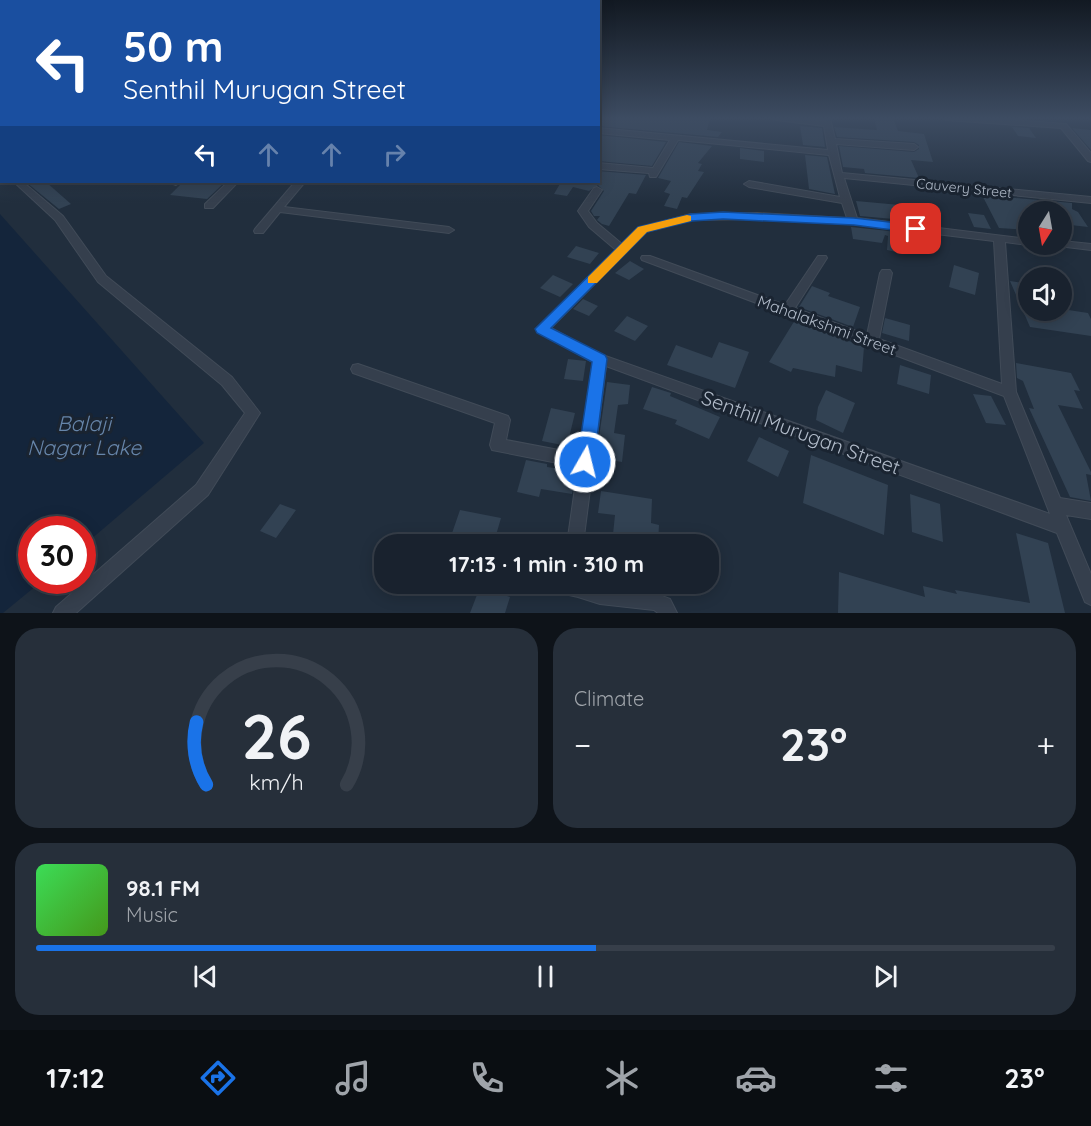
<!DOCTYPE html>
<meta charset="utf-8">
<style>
:root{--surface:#19222e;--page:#262f3a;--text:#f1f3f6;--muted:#9fa4aa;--line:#373f4a;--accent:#1a73e8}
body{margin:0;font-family:Quicksand,sans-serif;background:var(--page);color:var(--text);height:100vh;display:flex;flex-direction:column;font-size:22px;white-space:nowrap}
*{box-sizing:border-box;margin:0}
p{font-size:20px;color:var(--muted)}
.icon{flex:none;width:33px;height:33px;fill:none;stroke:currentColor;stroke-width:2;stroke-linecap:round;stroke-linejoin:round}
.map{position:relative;height:613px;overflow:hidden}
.side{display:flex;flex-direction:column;gap:15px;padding:15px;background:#0e1319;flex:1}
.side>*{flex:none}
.banner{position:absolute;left:0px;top:0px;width:600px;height:183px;box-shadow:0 3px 15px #0003,0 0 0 2px var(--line);background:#1a4fa0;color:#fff;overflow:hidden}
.needle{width:39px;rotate:191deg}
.tools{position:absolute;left:1018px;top:201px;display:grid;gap:12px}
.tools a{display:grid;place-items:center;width:54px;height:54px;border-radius:50%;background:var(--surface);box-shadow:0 3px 15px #0003,0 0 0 2px var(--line);font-size:30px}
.speed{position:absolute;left:18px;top:516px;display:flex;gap:12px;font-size:30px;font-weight:700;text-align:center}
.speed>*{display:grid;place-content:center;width:78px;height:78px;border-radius:50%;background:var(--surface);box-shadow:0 3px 15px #0003,0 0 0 2px var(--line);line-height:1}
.speed .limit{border:9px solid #d22;background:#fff;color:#111}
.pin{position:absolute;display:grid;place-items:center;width:51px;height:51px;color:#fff;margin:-26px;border-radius:12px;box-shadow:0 3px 9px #0006}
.me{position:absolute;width:66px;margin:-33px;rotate:8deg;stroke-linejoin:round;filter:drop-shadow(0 0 4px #0008)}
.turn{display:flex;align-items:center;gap:21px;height:126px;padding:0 24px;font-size:27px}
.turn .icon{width:78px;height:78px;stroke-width:2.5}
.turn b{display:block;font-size:42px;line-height:51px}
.lanes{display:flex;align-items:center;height:57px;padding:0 24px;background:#0003;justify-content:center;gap:30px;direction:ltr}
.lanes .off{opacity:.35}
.big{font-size:45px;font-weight:700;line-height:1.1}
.side .tile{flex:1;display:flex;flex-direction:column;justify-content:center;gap:9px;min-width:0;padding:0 21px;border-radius:24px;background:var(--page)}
.side .dial{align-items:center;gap:0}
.dial svg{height:156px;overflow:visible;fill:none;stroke:var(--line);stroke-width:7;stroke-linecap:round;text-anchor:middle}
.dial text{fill:var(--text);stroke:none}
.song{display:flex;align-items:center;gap:18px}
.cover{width:72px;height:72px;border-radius:9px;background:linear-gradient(135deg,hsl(130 70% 55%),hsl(100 70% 35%))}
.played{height:6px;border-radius:3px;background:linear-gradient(90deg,var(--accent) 55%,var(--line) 55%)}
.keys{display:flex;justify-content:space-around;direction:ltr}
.heat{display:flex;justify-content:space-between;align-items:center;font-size:33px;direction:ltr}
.side .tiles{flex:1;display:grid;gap:15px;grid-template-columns:1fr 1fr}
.tile:last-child{grid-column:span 2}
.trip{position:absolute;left:374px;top:534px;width:345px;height:60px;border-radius:24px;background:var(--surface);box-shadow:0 3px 15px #0003,0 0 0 2px var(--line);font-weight:700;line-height:60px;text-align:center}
.dock{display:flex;height:96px;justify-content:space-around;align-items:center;background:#0a0e12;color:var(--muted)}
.dock .icon{width:42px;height:42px}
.dock .current{color:var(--accent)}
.dock b{font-size:27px;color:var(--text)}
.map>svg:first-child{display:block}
.water{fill:#14253b}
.building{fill:#324253}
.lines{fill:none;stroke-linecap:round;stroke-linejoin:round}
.minor-casing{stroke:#414b58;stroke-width:2}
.minor{fill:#353f4d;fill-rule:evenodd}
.route{fill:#1a73e8;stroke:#114b97;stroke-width:1.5}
.slow{fill:#f59e0b}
.labels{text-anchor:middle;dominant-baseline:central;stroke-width:6;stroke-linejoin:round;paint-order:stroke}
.far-street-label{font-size:14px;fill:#b0bac8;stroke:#1a2431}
.street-label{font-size:16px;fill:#b0bac8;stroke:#1a2431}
.near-street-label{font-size:20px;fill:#b0bac8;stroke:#1a2431}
.near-water-label{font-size:21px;font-style:italic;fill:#6685aa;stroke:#1a2431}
</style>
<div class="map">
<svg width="1091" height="613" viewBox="0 0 1091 613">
<rect width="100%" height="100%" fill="#212e3d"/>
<path class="water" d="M0 214 204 443 83 546 82 530H32V580L42 581 3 613H0Z"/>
<path class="building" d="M598 118H710L707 130 722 132 718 137 598 126Z
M874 118H893L898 131 924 134 933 162 911 160 919 178 865 173 864 169 843 167 839 146 914 152 919 149V145L914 142 837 137 834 127 877 130Z
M800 126 822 128 825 147 803 145Z
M1012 127 1029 128 1036 138 1018 136Z
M1072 128 1091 130V150Z
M598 135 666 142 652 166 598 161Z
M679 142 712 146 698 163 702 164 698 171 704 172 687 198 682 197 677 209 664 206 670 194 664 192 671 181 658 178Z
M740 148 764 151V162L740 159Z
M805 155 827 157 835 194 809 189Z
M598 171 646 175 636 194 629 193 609 226 602 224 597 220 600 216H594L591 211 604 191 598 185 589 191 573 187 567 196 554 194 561 182H598Z
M26 182H46L71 204 59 209Z
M183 182H225L207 199 170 195Z
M982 195 1072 203V209L1078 212 1088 227 1062 224V212H1029V230L999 228Z
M856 201 911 206 916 221 860 216Z
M968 213 984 215 991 229 974 227Z
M851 227 898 232 905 254 887 250 888 236 885 235 882 243 853 239Z
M576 246 599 253 590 264 567 257Z
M630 261 644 269 629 280 615 273Z
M954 265 979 273 975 295 949 287Z
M553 275 573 284 560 297 540 288Z
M1010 281 1029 284V310L1062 309 1088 313 1091 319V336L1030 327Z
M812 286 830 293 828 296 860 307 853 327 799 307Z
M583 299 598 306 589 316 573 309Z
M627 316 648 326 635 341 614 331Z
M885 318 910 325 909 341 882 333Z
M795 320 864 347 862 372 836 365 835 377 793 368 791 372 769 362Z
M719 342 749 352 735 388 667 365 676 345 712 358Z
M568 359 586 361 583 381 564 379Z
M1016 363 1071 373 1080 391 1074 390 1083 409 1058 405 1091 472V475L1086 474 1091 501 1070 497 1029 408 1034 409 1023 381 1017 378Z
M900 365 931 375 929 394 897 384Z
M607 382 630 385 628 404 618 405 614 433 625 435 622 462 596 458Z
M652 387 671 393 670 396 720 417 709 439 675 424 677 420 643 409Z
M826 390 855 403 843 433 816 420 818 407Z
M973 394 991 396 1006 425 986 423Z
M551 408 575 413 567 446 542 441Z
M759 437 789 451 778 477 747 461Z
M811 455 888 485 884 535 803 503Z
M526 460 547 464V467L575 471 572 494 541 489 539 497 517 492Z
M601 491 652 499 651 523 659 525 658 544H612L615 515 598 513Z
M910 494 940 504 943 542 912 532Z
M280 504 296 510 276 538 260 531Z
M460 510 501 518 494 542 483 540 481 544H462L463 542 450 539Z
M1016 533 1048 543 1065 613H838L839 572 925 597 923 586 957 594 955 590 1030 603Z
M480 587 510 597 505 613H470Z"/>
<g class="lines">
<defs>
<path id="minor" d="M773 118 823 121 822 118H830L835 139 914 144 918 147 914 150 836 144 842 173 1091 197V203L844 178 857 218 1029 239V244H1032L1029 245 1005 242 1016 392 1060 498 1091 503V519L1066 515 1091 574V605L1085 602 1057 533 606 366 583 544H567L578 467 492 450 490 445 495 423 353 373 351 369 353 365 358 364 508 416 510 420 506 440 580 454 593 362 538 332 536 329 616 250 589 227 578 211 594 188 597 187 602 190 588 211 597 223 622 244 638 228 691 214 757 213 847 218 842 203 749 187 744 184 749 181 840 197 829 155 678 140 656 177H650L649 173 598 169V163L653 168 670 140 598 133V128L828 150 824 126 777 120ZM757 219 853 224 994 241 1002 384 879 339 892 273 890 270H882L880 273 867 335 795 308 827 258 826 256H818L785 305 650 256H642L641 258 642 260 1004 396 1050 514 597 353 551 328 646 232 691 220Z
M942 118H986L1066 124 1091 153V162L1088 161 1061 128 946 120Z
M0 162 2 163V169L0 168Z
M14 182H23L63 216 106 276 232 377 260 413 208 495 76 613H53L56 607 196 485 245 413 222 385 98 282 55 220Z
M168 182H181L176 185Z
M228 182H238L213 208H205V204Z
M295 182H305L284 207 449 227 454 230 449 233 280 212 263 233H255L254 231 255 229Z
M1062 241 1091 244V250L1058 246 1057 244H1062Z
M544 584C569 581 590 586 615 589 634 591 652 591 670 599L677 613H658L654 610 600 604 578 597 547 590Z"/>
</defs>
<use href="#minor" class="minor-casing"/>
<use href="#minor" class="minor"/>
</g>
<linearGradient id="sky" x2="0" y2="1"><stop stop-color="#121922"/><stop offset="0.58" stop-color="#3d4c62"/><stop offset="1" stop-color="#3d4c62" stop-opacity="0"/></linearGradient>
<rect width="1091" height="204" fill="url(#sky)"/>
<path class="route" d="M723 212 854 218 916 225 922 229 916 233 854 225 723 219 692 221 647 232 551 328 605 355 607 359 594 462 591 467 585 469 579 467 577 462 592 362 537 333 535 329 638 227 691 214Z"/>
<path class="slow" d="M687 215 691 216V221L647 232 597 283H588V277L638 227Z"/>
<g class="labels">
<g class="far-street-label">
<text transform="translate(964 188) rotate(6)">Cauvery Street</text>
</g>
<g class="street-label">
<text transform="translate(827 325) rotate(20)">Mahalakshmi Street</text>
</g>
<g class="near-street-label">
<text transform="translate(801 432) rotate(20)">Senthil Murugan Street</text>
</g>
<g class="near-water-label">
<text x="84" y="423">Balaji<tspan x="84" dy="24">Nagar Lake</tspan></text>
</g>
</g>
</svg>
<div class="tools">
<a><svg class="needle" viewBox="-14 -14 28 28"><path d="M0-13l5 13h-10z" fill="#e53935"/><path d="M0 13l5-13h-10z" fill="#9fa4aa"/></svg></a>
<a><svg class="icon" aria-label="sound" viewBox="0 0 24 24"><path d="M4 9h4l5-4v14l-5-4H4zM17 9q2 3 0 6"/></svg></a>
</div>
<div class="speed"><div class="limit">30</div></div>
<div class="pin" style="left:916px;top:229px;background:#d93025"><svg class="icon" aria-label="arrive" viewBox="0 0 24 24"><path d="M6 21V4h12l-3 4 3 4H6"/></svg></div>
<svg class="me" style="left:585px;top:462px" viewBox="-20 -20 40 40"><circle r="17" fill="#1a73e8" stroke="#fff" stroke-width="3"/><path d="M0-11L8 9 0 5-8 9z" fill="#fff"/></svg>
<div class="trip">17:13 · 1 min · 310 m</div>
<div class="banner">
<div class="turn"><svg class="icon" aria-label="left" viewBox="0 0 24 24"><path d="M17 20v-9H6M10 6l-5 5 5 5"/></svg><div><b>50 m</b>Senthil Murugan Street</div></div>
<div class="lanes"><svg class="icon" aria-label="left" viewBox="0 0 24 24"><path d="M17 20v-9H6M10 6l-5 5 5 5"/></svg><svg class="icon off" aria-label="ahead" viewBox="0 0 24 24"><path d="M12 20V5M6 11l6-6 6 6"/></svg><svg class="icon off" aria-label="ahead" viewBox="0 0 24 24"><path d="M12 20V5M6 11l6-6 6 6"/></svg><svg class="icon off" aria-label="right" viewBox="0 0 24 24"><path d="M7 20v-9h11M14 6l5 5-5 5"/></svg></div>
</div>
</div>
<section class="side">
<div class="tiles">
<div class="tile dial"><svg viewBox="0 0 100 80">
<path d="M14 69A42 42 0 1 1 86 69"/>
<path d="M14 69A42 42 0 0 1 9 37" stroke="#1a73e8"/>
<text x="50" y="56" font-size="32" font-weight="700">26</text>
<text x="50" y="72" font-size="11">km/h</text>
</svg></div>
<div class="tile"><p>Climate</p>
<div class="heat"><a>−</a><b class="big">23°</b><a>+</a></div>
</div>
<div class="tile">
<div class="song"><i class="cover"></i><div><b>98.1 FM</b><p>Music</p></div></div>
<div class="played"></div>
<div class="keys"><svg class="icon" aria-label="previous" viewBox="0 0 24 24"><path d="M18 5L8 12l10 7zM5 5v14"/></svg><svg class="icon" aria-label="pause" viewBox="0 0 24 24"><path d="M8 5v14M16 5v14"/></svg><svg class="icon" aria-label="next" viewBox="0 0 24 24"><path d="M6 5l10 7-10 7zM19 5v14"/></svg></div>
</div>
</div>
</section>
<nav class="dock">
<b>17:12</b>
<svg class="icon current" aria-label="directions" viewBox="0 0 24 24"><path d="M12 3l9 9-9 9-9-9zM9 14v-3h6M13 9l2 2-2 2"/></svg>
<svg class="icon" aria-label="music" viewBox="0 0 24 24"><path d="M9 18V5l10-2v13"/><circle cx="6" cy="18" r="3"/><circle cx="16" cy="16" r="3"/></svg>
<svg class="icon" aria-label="phone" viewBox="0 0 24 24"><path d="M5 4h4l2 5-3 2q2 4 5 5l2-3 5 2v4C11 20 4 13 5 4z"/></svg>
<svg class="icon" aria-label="climate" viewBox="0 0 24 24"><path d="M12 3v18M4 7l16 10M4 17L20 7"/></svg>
<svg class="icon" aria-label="car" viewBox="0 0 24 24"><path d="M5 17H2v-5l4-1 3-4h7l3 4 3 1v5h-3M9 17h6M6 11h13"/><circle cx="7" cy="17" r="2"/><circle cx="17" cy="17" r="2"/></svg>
<svg class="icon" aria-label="filters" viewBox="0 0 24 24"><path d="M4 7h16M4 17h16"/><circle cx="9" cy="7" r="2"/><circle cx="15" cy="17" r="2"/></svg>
<b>23°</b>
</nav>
